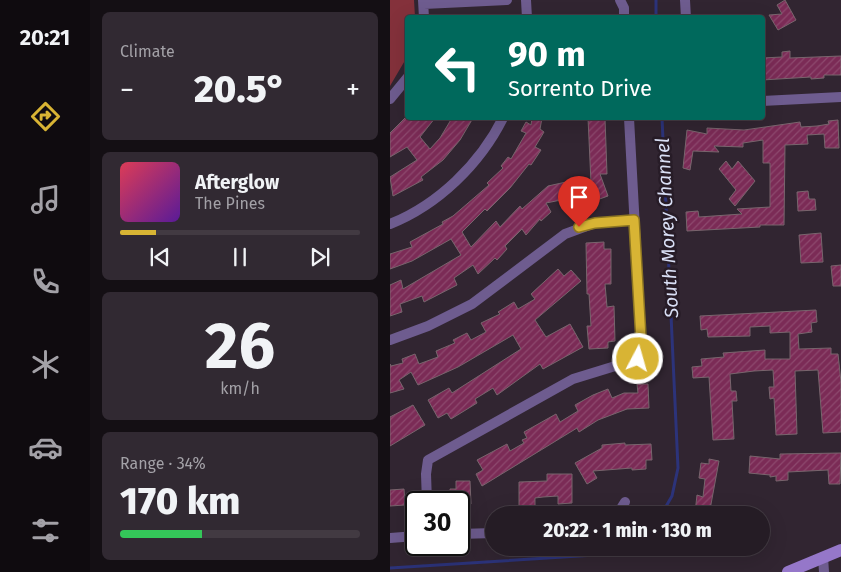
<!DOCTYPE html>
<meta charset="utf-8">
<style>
:root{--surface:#251c25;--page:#312932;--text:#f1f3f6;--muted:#a3a1a7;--line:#423a42;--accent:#d8b434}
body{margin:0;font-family:"Fira Sans",sans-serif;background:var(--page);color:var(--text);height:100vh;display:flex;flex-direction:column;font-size:19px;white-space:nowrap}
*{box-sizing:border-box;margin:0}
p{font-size:16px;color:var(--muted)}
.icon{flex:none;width:28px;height:28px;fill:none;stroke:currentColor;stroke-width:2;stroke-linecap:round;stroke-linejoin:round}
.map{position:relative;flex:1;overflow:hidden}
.details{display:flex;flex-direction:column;gap:12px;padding:12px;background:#140f14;width:300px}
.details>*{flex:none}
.guide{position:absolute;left:15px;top:15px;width:360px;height:105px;border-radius:5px;box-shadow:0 5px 20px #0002,0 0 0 1px var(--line);background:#00695c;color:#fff;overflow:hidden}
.speed{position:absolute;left:15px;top:491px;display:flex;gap:10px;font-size:25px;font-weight:700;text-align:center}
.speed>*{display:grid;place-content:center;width:65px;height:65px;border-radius:50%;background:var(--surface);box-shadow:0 5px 20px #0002,0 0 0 1px var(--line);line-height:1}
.speed .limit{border:2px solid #111;border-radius:8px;background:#fff;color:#111}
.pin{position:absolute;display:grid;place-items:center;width:42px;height:42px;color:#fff;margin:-51px -21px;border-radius:50% 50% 50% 0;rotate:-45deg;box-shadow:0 0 5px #0007}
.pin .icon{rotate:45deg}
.me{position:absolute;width:55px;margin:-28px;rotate:6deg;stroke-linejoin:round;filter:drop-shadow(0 0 4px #0008)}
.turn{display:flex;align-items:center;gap:18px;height:105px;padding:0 20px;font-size:22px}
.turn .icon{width:65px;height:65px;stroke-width:2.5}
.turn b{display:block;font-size:35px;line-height:42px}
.big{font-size:38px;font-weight:800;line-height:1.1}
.details .tile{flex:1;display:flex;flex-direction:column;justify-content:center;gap:8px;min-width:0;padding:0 18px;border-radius:8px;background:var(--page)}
.details .dial{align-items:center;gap:0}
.dial b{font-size:65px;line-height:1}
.song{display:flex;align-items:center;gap:15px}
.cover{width:60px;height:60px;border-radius:8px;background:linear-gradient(135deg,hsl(350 70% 55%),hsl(270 70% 35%))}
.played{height:5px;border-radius:2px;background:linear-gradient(90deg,var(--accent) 15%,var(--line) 15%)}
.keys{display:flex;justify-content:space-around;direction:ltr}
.heat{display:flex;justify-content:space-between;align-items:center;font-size:28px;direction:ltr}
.charge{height:8px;border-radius:4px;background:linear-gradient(90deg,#34c759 34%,var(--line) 0)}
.trip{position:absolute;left:95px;top:506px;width:285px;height:50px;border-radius:25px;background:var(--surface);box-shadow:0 5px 20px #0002,0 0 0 1px var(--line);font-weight:800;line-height:50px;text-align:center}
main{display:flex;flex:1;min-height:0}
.tab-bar{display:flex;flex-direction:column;width:90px;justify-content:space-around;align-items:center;background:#0f0b0f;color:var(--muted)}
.tab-bar .icon{width:35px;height:35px}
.tab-bar .active{color:var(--accent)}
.tab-bar b{font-size:22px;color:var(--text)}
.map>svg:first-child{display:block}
.green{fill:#84313b}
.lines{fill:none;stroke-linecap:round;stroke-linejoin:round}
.stream{stroke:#2c337a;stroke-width:3}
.building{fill:url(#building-hatch);stroke:#78656d}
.street{stroke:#6e5c8f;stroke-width:10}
.secondary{stroke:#9577c9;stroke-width:12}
.route-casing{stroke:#8c7522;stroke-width:12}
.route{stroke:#d8b434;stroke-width:9}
.labels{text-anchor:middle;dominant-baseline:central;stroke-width:5;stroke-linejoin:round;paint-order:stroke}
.water-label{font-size:19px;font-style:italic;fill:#d9dff5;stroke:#271c27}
</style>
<main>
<nav class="tab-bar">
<b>20:21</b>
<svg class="icon active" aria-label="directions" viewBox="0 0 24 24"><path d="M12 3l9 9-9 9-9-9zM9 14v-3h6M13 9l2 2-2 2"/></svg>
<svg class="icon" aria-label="music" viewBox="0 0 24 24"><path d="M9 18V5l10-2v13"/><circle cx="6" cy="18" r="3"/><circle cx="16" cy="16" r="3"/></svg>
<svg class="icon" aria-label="phone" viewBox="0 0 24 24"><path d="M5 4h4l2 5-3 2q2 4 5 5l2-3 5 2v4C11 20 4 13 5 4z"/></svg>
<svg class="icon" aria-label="climate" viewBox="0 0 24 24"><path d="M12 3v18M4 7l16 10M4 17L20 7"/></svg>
<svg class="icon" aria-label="car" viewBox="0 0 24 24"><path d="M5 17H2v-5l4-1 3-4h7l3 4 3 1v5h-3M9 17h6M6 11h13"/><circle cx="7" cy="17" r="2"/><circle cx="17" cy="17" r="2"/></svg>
<svg class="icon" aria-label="filters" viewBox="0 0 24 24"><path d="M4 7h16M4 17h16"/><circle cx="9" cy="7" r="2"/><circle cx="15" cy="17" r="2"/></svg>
</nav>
<section class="details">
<div class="tile"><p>Climate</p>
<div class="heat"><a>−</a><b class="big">20.5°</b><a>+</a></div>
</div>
<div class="tile">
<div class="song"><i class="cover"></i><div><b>Afterglow</b><p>The Pines</p></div></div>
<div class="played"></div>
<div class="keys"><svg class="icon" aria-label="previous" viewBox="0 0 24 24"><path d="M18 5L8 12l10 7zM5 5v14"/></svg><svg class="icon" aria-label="pause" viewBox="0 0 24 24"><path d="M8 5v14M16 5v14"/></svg><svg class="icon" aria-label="next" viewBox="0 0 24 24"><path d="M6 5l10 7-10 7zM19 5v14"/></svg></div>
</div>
<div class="tile dial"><b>26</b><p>km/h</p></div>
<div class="tile"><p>Range · 34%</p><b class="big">170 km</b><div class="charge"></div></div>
</section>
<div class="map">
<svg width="451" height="572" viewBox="0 0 451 572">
<defs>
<pattern id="building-hatch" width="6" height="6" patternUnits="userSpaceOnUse" patternTransform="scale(1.25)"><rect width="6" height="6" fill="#7b2b56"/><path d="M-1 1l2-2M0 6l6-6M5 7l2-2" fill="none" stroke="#8d496e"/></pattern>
</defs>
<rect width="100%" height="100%" fill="#312531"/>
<path class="green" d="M0 0H24L25 17 18 18 17 57 0 86Z"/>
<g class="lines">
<path class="stream" d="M266 0V18
M271 515 282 496 288 468 272 118
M0 568 205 555 235 548"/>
</g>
<path class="building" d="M395 0 406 20 388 30 379 15 392 14 387 5Z
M400 51V58L451 56V75H434V78L421 79V77L372 80V58L392 57V52Z
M15 118H45L30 137 40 149 50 138 62 118H83L70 140 53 160 31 177 33 180 3 196 0 177 27 160 17 147 0 157V133Z
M142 118H152L150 129 154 132 145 147 151 150 141 165 139 164 120 188 97 211 95 209 72 232 81 247 106 221 110 227 130 206 132 209 158 186 185 180 189 203 177 206 176 199 156 203 161 212 151 221 150 219 136 235 132 229 115 246 117 249 107 260 105 258 88 274 83 265 64 278 67 285 34 302 32 296 10 304 12 312 0 316V285L11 280 13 289 71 255 61 239 22 261 0 269V254L22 247 20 242 53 224 52 222 63 216 99 185 97 183 113 168 111 166 118 157 121 159 136 133 131 131 136 122 141 125Z
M198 118H215L217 174H210L218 196 204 201 198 184 201 183Z
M448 120 449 148H435L434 134 417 135 418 144 395 145 394 225H370V227L297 231 296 212 308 211 309 217 352 214 347 209 380 207V163H373V140L353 143V147L324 146 329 152 303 151 300 170 293 168 297 130 317 134V128L354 130 410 122 411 127 427 126 439 124 438 121Z
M336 161 342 169 348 161 365 181 345 206 339 199 346 190 329 169Z
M418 191 419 199H425L426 210 408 211 407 192Z
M431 233 433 262 411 263 409 235Z
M214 242V249H221V284H215L217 307 224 306 225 341 218 342V348L199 349 197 326H201L199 294H197L196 243Z
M451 265V286H443L441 266Z
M168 269 174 276 181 270 191 281 145 320 156 337 180 324 193 347 153 369 150 364 107 395 103 388 85 399 87 403 61 419 57 413 48 418 38 400 59 388 62 393 131 349 123 335 68 367 28 385 21 372 9 380 14 389 0 393V364L1 366 13 363 12 359 25 354 29 364 48 357 46 351 65 343 63 340 77 333 81 340 96 332 91 323 110 314 108 312 124 302 128 309 145 299 141 294Z
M426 310 427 322 421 323 422 332 408 334 409 349 441 348V354H448L451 382V432L433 433 428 370 405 371 407 434 386 435 384 398 380 399 379 387H384L383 370 364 371 340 374 341 391H346L347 401H342L344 439 323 440 319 377 303 378 302 367 312 366 311 359 334 357 333 353 375 350V359H400V332L380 333V326L360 327V336L318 337 317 329 311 330 310 316Z
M247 384H258L259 408 237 409 208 420 189 432 187 428 92 486 86 474 93 470 87 460 117 444 120 451 134 443 132 440 137 438 134 432 166 414 170 422 188 411 185 405 203 395 218 389 222 398 234 393H248Z
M23 405 35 425 0 446V417Z
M235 443V445L261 444 262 460H256V469L242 470V468L203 471 207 478 197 484 185 463 212 448V445Z
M451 453 450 484H439L438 470 398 472V480L386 481V476L380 477V475L359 473 360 456 390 459V454Z
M319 459 329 461 319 515H316L305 513 307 495 313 497 315 479 309 478 311 463 319 464Z
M157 474H182V503L168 504V496L153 497 145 498V507L129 508V482L157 481Z
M66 481H80L81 504 60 502V489H66Z
M14 489 15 505 0 506V490Z"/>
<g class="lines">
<path class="street" d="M33 0 34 18
M136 0 137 18
M230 0 234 8V18
M295 0 296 18
M34 4 117 0
M0 99 18 77
M372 101 451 97
M0 224C48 205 90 164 113 118
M0 340 38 326 82 304 175 234 205 223 244 220
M37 502 36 474 38 460 183 379 248 359 251 339 239 118
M227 515 235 502
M69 534 104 533
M0 538 26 536
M433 557 434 572"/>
<path class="secondary" d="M398 572 451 550"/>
</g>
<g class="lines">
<defs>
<path id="route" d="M189 227 205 223 244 220 251 339 248 359"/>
</defs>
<use href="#route" class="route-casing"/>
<use href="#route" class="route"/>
</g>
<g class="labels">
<g class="water-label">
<text transform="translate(277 228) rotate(-93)">South Morey Channel</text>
</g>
</g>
</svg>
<div class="speed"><div class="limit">30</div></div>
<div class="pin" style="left:189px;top:227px;background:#d93025"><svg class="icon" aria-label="arrive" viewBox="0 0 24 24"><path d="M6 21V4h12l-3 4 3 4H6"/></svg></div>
<svg class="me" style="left:248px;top:359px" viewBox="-20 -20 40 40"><circle r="17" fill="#d8b434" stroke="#fff" stroke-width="3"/><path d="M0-11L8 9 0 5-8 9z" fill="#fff"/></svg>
<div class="trip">20:22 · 1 min · 130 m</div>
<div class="guide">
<div class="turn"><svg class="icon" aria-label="left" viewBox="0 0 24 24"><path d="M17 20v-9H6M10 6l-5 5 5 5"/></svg><div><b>90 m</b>Sorrento Drive</div></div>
</div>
</div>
</main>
